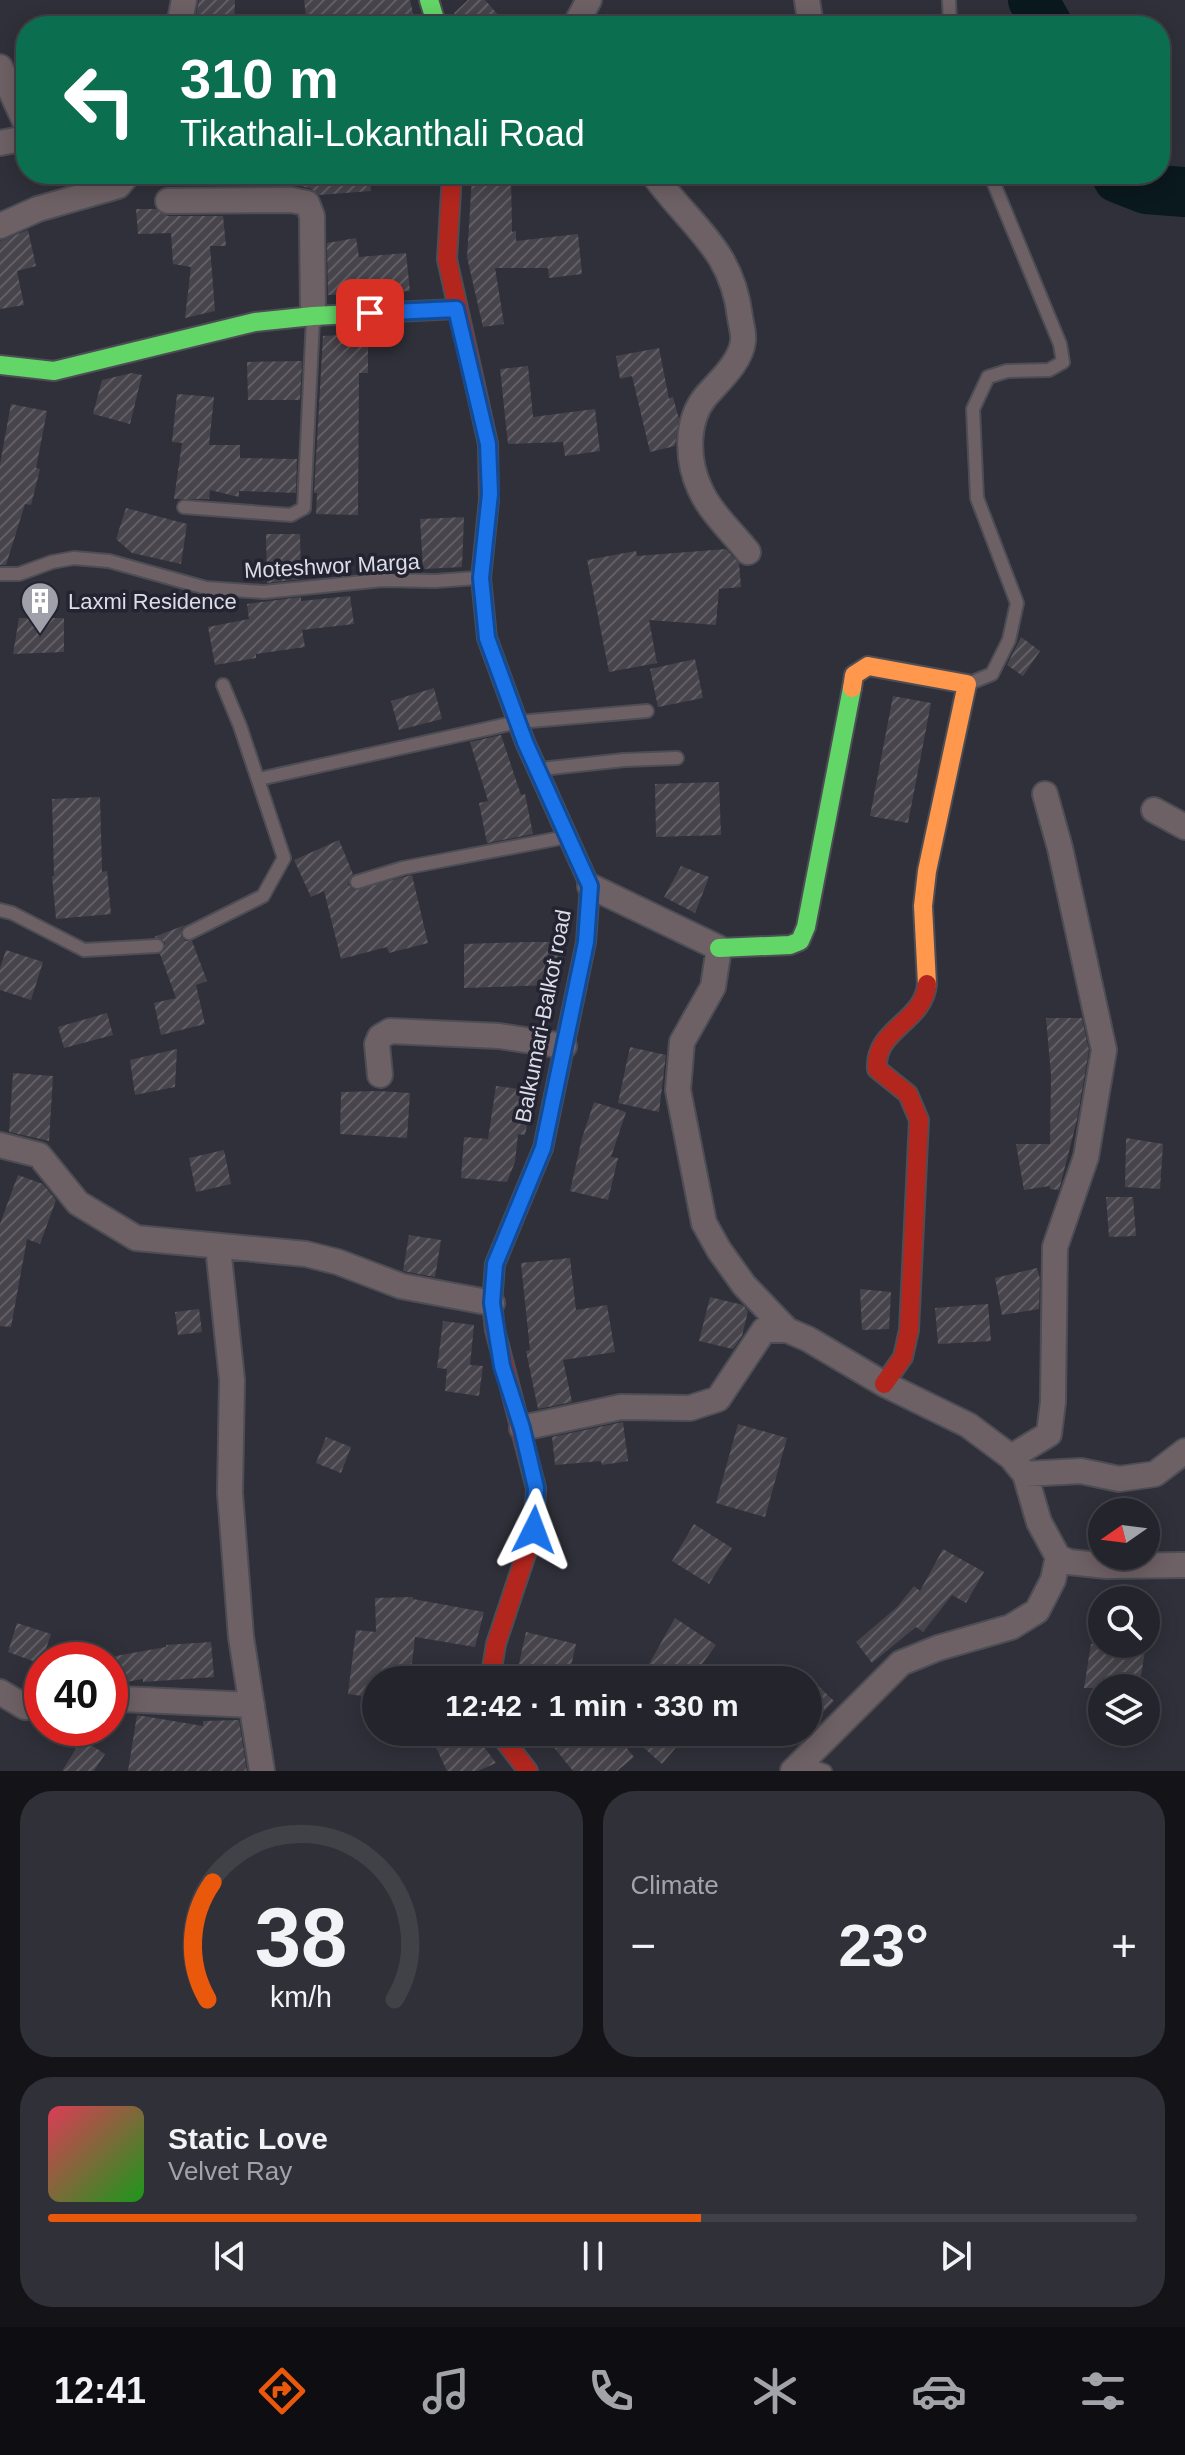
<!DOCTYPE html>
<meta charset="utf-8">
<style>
:root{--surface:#24242c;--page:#303038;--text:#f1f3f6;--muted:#a3a4a9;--line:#414148;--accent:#ea580c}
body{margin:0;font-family:Helvetica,sans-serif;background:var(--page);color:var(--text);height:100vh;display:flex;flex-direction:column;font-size:30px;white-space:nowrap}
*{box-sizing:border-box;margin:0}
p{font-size:26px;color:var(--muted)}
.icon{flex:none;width:44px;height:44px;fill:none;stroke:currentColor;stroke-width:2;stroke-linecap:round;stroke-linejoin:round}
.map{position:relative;height:1771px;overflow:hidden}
.panel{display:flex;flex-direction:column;gap:20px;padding:20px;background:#141418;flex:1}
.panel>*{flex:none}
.banner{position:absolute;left:16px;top:16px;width:1154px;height:168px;border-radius:32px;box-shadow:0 4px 20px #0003,0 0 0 2px var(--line);background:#0b6e4f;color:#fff;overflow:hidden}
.needle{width:52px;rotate:256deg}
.buttons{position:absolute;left:1088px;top:1498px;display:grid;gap:16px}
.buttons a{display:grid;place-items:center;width:72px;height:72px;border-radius:50%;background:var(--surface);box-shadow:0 4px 20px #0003,0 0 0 2px var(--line);font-size:40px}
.speed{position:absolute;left:24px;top:1642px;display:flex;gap:16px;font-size:40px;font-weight:700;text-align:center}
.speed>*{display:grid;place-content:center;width:104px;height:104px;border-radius:50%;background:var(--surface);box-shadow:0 4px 20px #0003,0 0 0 2px var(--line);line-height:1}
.speed .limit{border:12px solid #d22;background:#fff;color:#111}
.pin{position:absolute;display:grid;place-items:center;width:68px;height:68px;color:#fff;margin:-34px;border-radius:16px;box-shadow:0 4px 12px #0006}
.me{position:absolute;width:88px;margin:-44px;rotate:3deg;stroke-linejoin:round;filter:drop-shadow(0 0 6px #0008)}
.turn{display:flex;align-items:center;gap:28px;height:168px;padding:0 32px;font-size:36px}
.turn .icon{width:104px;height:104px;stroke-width:2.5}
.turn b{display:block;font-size:56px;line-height:68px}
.big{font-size:60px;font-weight:700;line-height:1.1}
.panel .widget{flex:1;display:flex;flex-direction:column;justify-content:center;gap:12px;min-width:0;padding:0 28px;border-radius:32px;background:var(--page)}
.panel .dial{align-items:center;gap:0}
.dial svg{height:208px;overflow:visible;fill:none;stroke:var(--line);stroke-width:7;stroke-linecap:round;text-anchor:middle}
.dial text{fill:var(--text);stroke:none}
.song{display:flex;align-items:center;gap:24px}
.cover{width:96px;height:96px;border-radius:12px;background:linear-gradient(135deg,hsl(350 70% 55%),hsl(120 70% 35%))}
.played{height:8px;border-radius:4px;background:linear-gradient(90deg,var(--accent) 60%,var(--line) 60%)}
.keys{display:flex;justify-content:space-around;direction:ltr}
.heat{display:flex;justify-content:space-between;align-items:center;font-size:44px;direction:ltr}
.panel .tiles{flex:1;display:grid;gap:20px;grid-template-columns:1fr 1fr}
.widget:last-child{grid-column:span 2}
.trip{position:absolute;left:362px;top:1666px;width:460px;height:80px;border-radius:40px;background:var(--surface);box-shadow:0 4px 20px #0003,0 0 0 2px var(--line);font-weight:700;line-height:80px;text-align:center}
.dock{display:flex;height:128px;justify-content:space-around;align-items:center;background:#0e0e12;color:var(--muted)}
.dock .icon{width:56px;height:56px}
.dock .selected{color:var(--accent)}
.dock b{font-size:36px;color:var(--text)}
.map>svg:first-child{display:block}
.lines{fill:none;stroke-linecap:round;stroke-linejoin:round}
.river{stroke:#0a191e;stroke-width:50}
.building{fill:url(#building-hatch)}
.lane-casing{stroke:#4d4d55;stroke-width:16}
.street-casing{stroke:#4d4d55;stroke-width:28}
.fast-casing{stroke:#4d4d55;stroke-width:22}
.slow-casing{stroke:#4d4d55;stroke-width:22}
.jam-casing{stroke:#4d4d55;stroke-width:22}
.lane{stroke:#6e6165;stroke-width:12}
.street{stroke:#6e6165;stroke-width:24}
.fast{stroke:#63d668;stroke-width:18}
.slow{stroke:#ff974d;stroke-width:18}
.jam{stroke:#b3261e;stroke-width:18}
.route-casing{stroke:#114b97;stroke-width:20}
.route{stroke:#1a73e8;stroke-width:14}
.labels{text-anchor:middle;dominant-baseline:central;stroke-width:7;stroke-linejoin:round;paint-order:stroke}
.street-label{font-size:22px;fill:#dddde8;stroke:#232332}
.poi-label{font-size:22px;fill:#dddde8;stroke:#232332;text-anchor:start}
</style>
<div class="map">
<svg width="1185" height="1771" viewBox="0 0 1185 1771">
<defs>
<pattern id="building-hatch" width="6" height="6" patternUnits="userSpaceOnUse" patternTransform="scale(2)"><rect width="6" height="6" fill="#47444b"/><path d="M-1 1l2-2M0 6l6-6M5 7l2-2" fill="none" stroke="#615f65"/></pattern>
</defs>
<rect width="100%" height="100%" fill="#30303a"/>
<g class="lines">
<path class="river" d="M1033 0 1048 26
M1116 174 1118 178 1146 189 1185 192"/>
</g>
<path class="building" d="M199 0H235L234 26H194Z
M304 0H410L416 26H370L368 21 307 26Z
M468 0H485L508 26H456L454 13Z
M175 174H220L221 186H175Z
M259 174H370L371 191 319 195 310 188 294 185H258Z
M511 176 512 232 516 231V241L578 234 582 274 549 278 548 268H495L504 324 483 327 467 257 472 177Z
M136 209H156L168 216H223L226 246H210L215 311 185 318 191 267 173 264 171 233 138 234Z
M28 230 36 266 17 271 24 305 0 309V241Z
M356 238 359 257 406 253 410 291 328 295 327 243Z
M368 333V373H359L358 515 316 514 317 493H314L323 336Z
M659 348 669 399 673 397 679 419 675 446 650 452 632 376 620 379 616 356Z
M302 361 300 400H248L247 362Z
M528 366 533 417 595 409 600 451 565 456 563 442 508 444 500 369Z
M132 373 142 375 130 424 93 414 102 380Z
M177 394 214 397 209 445H240V458L297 459 296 493 239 491V497L210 490 209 499H174L182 443 172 442Z
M11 404 47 411 36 468 40 469 31 505 25 504 6 565H0V464Z
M126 508 187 524 181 564 132 553 116 539Z
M464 517 462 567 423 569 420 519Z
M266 534H300L301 579 267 583Z
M726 549 739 563 741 587 719 589 716 625 649 620 657 663 609 672 587 560 636 551 637 556Z
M350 596 354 624 302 630 305 647 256 654V658L215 665 208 627 249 619 247 604 301 597V601Z
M19 618H64V652L13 654Z
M1021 637 1040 651 1023 676 1007 665Z
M695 659 703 698 658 707 650 669Z
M434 688 442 719 399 730 391 701Z
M893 696 931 703 908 823 870 816Z
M501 735 521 795 525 794 533 834 487 843 479 803 488 801 470 742Z
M719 782 721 835 656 837 655 784Z
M100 797 102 872 107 871 111 914 56 919 52 876H54L52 799Z
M339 840 353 874 348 884 354 890 412 875 428 943 389 953 387 947 341 959 324 891 311 897 294 860Z
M681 866 709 877 695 913 664 897Z
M185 925 181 929V936L185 941H192L207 981 196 985 205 1024 161 1035 154 1003 176 998 160 954 165 949V942L154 937Z
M528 942H566L557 985 464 988V944Z
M6 950 43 962 31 1000 0 990V968Z
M107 1013 113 1035 64 1048 58 1027Z
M1046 1018H1082L1089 1050 1077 1120 1059 1190 1050 1189V1186L1024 1190 1016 1144H1050L1051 1075Z
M630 1047 666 1055 659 1112 618 1103Z
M177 1049 175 1087 135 1095 130 1060Z
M13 1073 53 1076 49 1141 9 1132Z
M496 1086 534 1091 525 1135 518 1134 515 1162 507 1182 461 1178 464 1137 488 1139Z
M378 1091 410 1093 407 1138 340 1134 341 1092Z
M594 1102 626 1112 611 1157 618 1158 608 1200 570 1191 582 1138Z
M1126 1138 1163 1144 1160 1189 1125 1187Z
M224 1150 231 1184 196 1192 189 1158Z
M18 1175 43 1184 56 1200 40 1244 27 1239 11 1327 0 1326V1224Z
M1106 1197H1133L1136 1236 1109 1237Z
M409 1235 441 1240 435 1277 403 1271Z
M570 1258 576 1310 607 1305 615 1352 563 1360 572 1402 538 1409 526 1351 530 1350 521 1263Z
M1037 1268 1040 1279 1039 1309 1002 1315 995 1278Z
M860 1289 891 1292 889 1329 862 1330Z
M710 1297 743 1305 748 1311 742 1336 733 1349 699 1341Z
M988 1304 991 1341 938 1344 935 1308Z
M199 1309 202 1332 178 1335 175 1312Z
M443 1321 474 1325 470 1365 483 1366 479 1396 445 1391 447 1369 437 1368Z
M623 1422 628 1461 602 1465 601 1461 555 1465 552 1437Z
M738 1424 787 1438 765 1517 716 1503Z
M326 1437 351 1447 341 1473 316 1463Z
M694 1524 732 1548 709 1584 672 1561Z
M943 1549 984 1572 966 1603 952 1595 923 1632 916 1627 872 1663 856 1642 897 1607 914 1586 920 1591Z
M413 1597V1599L484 1612 475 1647 415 1637 410 1680H376V1698L348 1694 356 1630 376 1632 375 1598Z
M675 1618 716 1645 690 1680H659L644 1673Z
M17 1623 51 1634 41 1664 8 1652Z
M526 1632 576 1644 568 1679 518 1668Z
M211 1642 214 1677 143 1682V1679L121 1683 110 1681V1657L166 1647V1645Z
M1091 1644H1146L1139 1688H1084Z
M808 1676 834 1701 808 1728Z
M137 1715 203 1726V1721L239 1720 247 1771H128Z
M454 1732H478L482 1744 496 1763 478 1771H447L433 1741Z
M568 1732H614L634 1757 617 1771H573L552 1745Z
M626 1732H689L662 1764Z
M82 1739 105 1754 94 1771H62Z"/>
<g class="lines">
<defs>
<path id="lane" d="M949 0 950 26
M184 507 291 515 304 508 313 318
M0 574H19L52 562 74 558 109 561 206 588 264 592 383 580 435 581 477 578
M970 683 992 674 1009 640 1017 603 977 498 973 409 988 377 1007 371 1049 370 1063 362 1060 344 990 174
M541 769 624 760 677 758
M259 779 518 722 647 711
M357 882 403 868 566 837
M0 910 12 913 84 950 157 946
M189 933 263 896 284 858 240 726 223 685
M801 1763 825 1771"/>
<path id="street" d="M807 0 811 26
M179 26 184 0
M578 26 577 22 589 0
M0 67 26 124
M0 143 26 138
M653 174C690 226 732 248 740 317 741 324 744 334 743 341 741 362 719 381 706 396 685 421 687 461 700 489 710 512 733 533 748 552
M168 201 291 200 307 203 312 216 313 316
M0 226 38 209 118 186 128 174
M1154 810 1185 827
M590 886 719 948 713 987 682 1042 678 1090 704 1223 719 1250 744 1285 787 1330
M380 1075 377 1044 380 1037 390 1031 499 1036 564 1046
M0 1145 39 1155 78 1203 136 1238 306 1254 338 1262 401 1286 492 1303
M218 1247 232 1380 230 1493 241 1637 262 1771
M522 1428 621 1407 690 1408 718 1399 764 1330H787L808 1339 884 1384 968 1425 1011 1457 1025 1474 1039 1522 1058 1557 1069 1562 1107 1566 1185 1565
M1011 1457 1049 1434 1053 1402 1055 1247 1086 1157 1104 1050 1060 848 1045 794
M1025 1474 1081 1471 1119 1479 1155 1474 1185 1451
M0 1692 25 1707 42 1703
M110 1696 121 1699 252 1705
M793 1771 901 1663 938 1648 1011 1627 1037 1611 1053 1580 1058 1557"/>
<path id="fast" d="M429 0 437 26
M0 365 54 371 255 322 313 316 456 309
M489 500 481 578 487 638 525 742 590 886 586 942 543 1148
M719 948 790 945 800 941 806 927 852 688"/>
<path id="slow" d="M852 688 854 675 868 666 967 684 927 871 923 906 927 984"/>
<path id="jam" d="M452 174 447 259 488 444 489 500
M884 1384 903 1357 909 1330 919 1120 908 1094 877 1069C874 1029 924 1022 927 984
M490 1680 496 1644 534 1530 536 1488 495 1330 492 1303 495 1264 543 1148
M498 1732 528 1771"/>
</defs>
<use href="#lane" class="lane-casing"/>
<use href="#street" class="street-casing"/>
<use href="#fast" class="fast-casing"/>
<use href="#slow" class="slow-casing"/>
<use href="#jam" class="jam-casing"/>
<use href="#lane" class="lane"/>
<use href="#street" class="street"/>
<use href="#fast" class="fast"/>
<use href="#slow" class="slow"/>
<use href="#jam" class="jam"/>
</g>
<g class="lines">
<defs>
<path id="route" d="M370 313 456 309 488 444 490 494 481 578 487 638 525 742 590 886 586 942 543 1148 495 1264 492 1303 502 1366 522 1428 536 1488 534 1530"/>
</defs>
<use href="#route" class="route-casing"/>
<use href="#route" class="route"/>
</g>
<defs>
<symbol id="building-pin" viewBox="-11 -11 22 30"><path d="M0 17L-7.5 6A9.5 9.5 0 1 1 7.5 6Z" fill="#a0a0ab" stroke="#232332"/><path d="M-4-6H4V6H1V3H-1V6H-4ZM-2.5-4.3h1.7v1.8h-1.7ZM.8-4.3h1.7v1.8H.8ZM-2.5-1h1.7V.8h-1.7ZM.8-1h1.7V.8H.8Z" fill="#fff"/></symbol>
</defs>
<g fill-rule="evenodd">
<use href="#building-pin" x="18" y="579" width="44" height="60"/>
</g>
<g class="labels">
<g class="street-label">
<text transform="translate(332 566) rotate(-3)">Moteshwor Marga</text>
<text transform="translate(543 1016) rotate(-79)">Balkumari-Balkot road</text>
</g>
<g class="poi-label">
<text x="68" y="601">Laxmi Residence</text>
</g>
</g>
</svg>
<div class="buttons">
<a><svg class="needle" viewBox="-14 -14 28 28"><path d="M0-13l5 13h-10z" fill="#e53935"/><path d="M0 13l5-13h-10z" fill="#a3a4a9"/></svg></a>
<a><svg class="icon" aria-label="search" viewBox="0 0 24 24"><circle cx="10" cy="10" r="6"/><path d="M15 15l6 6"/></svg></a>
<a><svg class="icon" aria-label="layers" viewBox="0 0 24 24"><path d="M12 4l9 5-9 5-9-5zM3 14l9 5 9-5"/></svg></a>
</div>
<div class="speed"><div class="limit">40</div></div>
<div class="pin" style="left:370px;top:313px;background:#d93025"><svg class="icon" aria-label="arrive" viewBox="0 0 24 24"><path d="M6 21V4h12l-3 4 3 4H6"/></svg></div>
<svg class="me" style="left:534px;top:1530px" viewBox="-20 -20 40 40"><path d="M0-17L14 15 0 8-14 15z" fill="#1a73e8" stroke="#fff" stroke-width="4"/></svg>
<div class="trip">12:42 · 1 min · 330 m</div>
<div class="banner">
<div class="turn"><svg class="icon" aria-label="left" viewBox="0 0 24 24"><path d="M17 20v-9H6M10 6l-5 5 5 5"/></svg><div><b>310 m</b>Tikathali-Lokanthali Road</div></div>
</div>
</div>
<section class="panel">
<div class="tiles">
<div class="widget dial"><svg viewBox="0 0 100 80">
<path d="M14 69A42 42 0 1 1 86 69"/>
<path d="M14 69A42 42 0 0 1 16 24" stroke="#ea580c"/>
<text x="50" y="56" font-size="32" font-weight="700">38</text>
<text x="50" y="72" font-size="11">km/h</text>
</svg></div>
<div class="widget"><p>Climate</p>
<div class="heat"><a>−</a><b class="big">23°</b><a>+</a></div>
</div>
<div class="widget">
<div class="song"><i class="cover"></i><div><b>Static Love</b><p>Velvet Ray</p></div></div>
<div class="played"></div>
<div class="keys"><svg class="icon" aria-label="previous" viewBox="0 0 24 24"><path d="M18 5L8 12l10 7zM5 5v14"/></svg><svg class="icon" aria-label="pause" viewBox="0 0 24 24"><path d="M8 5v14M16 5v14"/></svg><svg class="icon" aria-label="next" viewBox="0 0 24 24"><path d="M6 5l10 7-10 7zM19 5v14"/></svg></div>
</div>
</div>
</section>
<nav class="dock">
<b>12:41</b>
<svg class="icon selected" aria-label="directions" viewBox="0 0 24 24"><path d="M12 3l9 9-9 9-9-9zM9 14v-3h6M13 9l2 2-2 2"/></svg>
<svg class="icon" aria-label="music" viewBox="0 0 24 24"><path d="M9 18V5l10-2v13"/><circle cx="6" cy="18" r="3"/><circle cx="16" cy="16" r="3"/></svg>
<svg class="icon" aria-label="phone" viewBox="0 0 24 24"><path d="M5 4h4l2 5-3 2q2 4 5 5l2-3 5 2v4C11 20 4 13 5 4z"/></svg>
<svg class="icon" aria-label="climate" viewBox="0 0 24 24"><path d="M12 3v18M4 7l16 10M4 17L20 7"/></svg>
<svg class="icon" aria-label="car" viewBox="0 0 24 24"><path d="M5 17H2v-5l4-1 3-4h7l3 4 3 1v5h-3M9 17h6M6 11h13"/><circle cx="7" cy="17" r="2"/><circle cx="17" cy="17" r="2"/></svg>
<svg class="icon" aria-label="filters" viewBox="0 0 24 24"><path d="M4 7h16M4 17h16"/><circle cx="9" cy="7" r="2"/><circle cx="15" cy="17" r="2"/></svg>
</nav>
